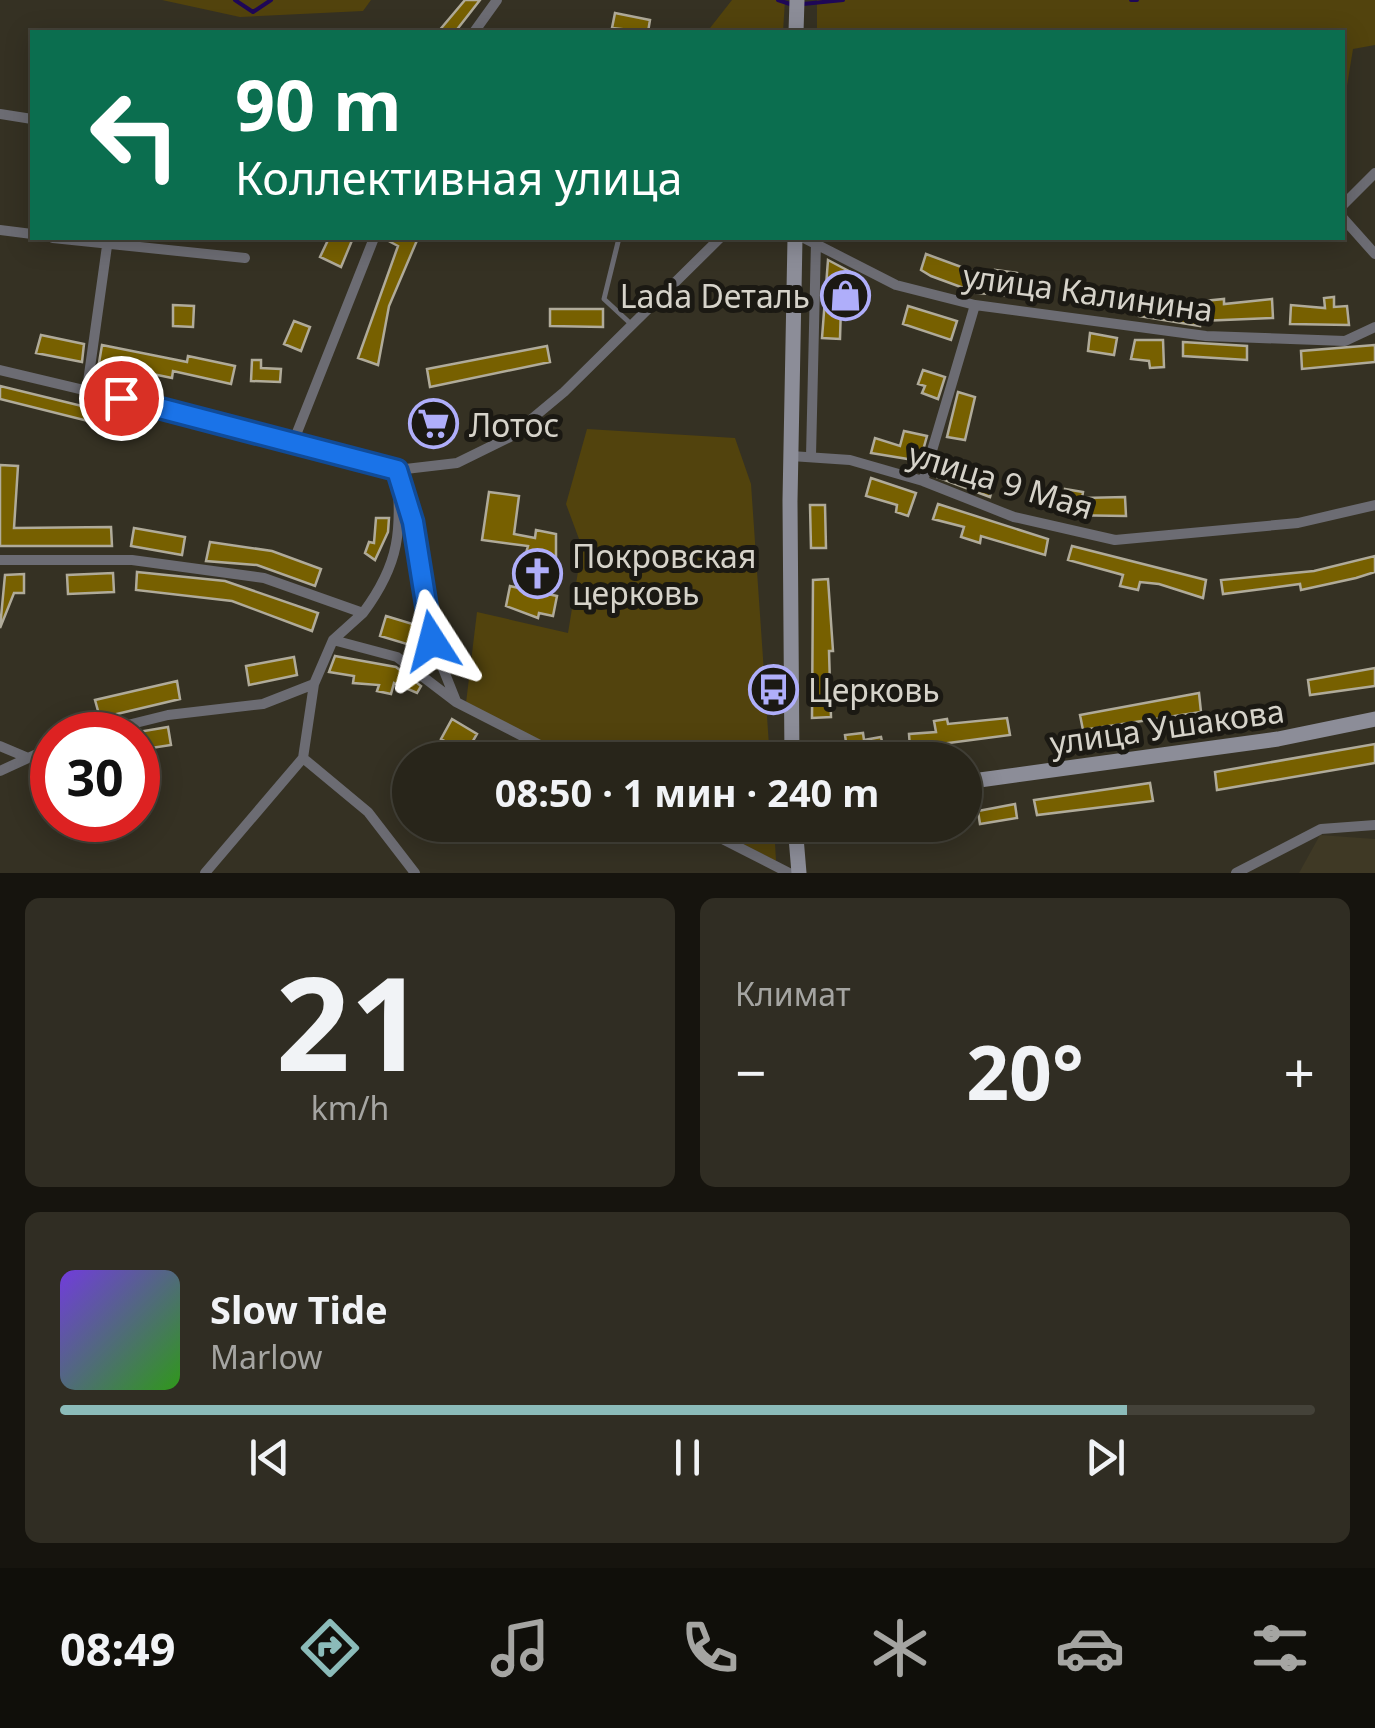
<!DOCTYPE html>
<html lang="ru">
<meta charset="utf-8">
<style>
:root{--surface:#28251a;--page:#302d23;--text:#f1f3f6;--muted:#a5a5a2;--line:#444239;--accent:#8bbbb9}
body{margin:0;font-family:"Noto Sans",sans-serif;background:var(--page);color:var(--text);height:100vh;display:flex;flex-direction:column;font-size:38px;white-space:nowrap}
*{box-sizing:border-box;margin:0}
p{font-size:32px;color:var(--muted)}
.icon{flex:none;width:55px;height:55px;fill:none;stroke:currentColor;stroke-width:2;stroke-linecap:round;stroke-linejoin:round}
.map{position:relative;height:873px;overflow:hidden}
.drawer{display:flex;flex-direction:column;gap:25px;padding:25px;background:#16140e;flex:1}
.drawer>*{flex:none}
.guide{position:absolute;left:30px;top:30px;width:1315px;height:210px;border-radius:0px;box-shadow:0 5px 25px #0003,0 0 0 2px var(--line);background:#0b6e4f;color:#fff;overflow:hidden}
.speed{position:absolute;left:30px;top:712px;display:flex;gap:20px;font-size:50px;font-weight:700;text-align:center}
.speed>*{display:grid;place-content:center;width:130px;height:130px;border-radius:50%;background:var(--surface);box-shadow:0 5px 25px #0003,0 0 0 2px var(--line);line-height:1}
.speed .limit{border:15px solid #d22;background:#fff;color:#111}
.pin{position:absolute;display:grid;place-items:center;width:85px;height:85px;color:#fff;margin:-42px;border:5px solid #fff;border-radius:50%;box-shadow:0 2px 10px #0007}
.me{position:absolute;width:110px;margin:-55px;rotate:351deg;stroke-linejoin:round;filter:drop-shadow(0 0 8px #0008)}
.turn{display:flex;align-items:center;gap:35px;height:210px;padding:0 40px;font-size:45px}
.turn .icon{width:130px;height:130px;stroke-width:2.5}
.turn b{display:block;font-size:70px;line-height:85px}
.big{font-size:75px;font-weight:700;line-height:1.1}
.drawer .card{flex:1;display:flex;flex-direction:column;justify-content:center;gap:15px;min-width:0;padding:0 35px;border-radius:15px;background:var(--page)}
.drawer .dial{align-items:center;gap:0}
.dial b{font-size:130px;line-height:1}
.song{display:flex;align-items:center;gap:30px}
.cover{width:120px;height:120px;border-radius:15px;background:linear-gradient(135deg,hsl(260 70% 55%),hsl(110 70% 35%))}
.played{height:10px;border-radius:5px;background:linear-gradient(90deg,var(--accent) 85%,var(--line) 85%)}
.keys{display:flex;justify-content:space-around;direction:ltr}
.heat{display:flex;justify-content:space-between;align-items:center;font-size:55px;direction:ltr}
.drawer .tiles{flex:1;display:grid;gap:25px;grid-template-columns:1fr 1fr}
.card:last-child{grid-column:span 2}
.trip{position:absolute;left:392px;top:742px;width:590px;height:100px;border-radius:50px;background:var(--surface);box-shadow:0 5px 25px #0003,0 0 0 2px var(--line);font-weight:700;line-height:100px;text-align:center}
.menu{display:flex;height:160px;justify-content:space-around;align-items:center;background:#100f0a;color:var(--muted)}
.menu .icon{width:70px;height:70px}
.menu .selected{color:var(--accent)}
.menu b{font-size:45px;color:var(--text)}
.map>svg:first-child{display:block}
.built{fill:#3f3925}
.green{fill:#52430d}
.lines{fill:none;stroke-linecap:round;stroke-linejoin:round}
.stream{stroke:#1e0757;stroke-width:4}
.building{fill:#776000;stroke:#b0ab9a;stroke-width:2.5}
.service{stroke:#6c6c73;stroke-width:5}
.minor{stroke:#6c6c73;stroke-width:10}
.secondary{stroke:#8c8d98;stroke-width:15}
.route-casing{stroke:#114b97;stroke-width:25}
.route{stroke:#1a73e8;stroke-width:18}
.labels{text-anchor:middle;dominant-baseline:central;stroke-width:10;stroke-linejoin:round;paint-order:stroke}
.street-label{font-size:32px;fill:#d6d3ca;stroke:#1b1913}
.poi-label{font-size:32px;fill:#d6d3ca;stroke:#1b1913;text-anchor:start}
</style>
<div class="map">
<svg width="1375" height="873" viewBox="0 0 1375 873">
<rect width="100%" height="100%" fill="#353123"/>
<path class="built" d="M1320 835 1375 839V873H1299Z"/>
<path class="green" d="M162 0H371L363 11 240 17Z
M732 0H785L783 32H712L710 28Z
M817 0H1375V45L1353 49 1343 110 1342 32H1134L1100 28 1096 32H817Z
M587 429 735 438 751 484 770 760H578L466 703 477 612 568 633 582 547 566 504Z
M706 825H774L776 861Z"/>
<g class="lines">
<path class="stream" d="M235 0 253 12 271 0
M778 0 793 5
M1131 0H1137
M803 4 843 0"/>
</g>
<path class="building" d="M465 0H480L455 32H438Z
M615 13 650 20 648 32 612 28Z
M329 238H353L341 267 320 257Z
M383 238H418L389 306 378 365 358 358 398 246Z
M926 254 994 279 995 270 1017 273 1013 296 977 293 931 276 921 270Z
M828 260 858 276 850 309 841 306 840 339 822 338Z
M1334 297V307L1347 306 1349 325 1290 324 1291 305 1325 308 1324 298Z
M1224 299V304L1272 299 1273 318 1200 321V326L1139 316 1142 300 1174 304Z
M173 305 194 306 193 327 173 326Z
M908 306 957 321 951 340 903 324Z
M550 309H603V327L550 326Z
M294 321 310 327 301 351 284 344Z
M1090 333 1117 338 1114 355 1088 351Z
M41 335 84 344 82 362 36 353Z
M1135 340H1163L1164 367 1150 368 1149 361 1131 359Z
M1183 342 1247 346V360L1183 356Z
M102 345 187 362 188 356 235 366 231 384 173 371 172 378 99 363Z
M1375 345V362L1302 369 1301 351Z
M547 346 550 362 430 387 427 369Z
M252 360H261V368L281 369 280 382 251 381Z
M923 370 945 377 938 399 922 393 925 386 918 384Z
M0 386 135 419 132 432 0 399Z
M958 392 975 397 965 440 947 437Z
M904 431 927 436 920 461 871 453 875 438 900 446Z
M938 461 995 479 990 497 934 476Z
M0 465 18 466 14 528 111 527 112 546H0Z
M871 478 916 493 908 516 896 512 897 505 866 496Z
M1065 489 1083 492 1082 498 1125 497 1126 516 1061 515Z
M489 492 519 496 514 534 535 538 536 530 556 534V559L551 558 543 593 557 596 553 616 539 613 538 618 506 606 510 586 523 589 531 554 526 553 528 546 482 540Z
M938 504 1048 539 1045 555 981 536 980 543 961 537 964 527 933 519Z
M810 505H825L826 548H811Z
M376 518H389L388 532 375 560 365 553 369 542 374 543Z
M134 528 185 537 182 555 131 546Z
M210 542 272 551 321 569 315 586 257 565 206 561Z
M1072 546 1206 580 1203 598 1159 584 1140 582 1138 590 1120 586 1123 575 1068 560Z
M1375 556V572L1356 578 1301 590 1300 584 1223 594 1221 580 1314 571Z
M137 572 225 581 318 613 312 631 232 601 136 590Z
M113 573 114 592 68 594 67 575Z
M24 574V593H14L0 628 5 575Z
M828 579 833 651H829L831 717 812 718 813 580Z
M386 616 416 625 410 645 380 636Z
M335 656 396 667 421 686 417 693 394 683 391 694 377 691 379 685 353 683 354 676 329 672Z
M294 657 297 675 249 685 246 666Z
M1375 668V686L1310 695 1308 680Z
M177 681 180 699 100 718 95 700Z
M1199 693 1201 712 1083 730 1080 715Z
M1007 718 1010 735 910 748 909 734 936 732 934 721 947 719 948 724Z
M452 719 477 734 466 753 441 739Z
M168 727 171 745 138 750V732Z
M863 733 864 740 881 737 884 751 848 757 845 735Z
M1375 744V763L1217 790 1215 772Z
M1150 783 1153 801 1037 815 1034 800Z
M1015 804 1017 818 980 824 978 811Z"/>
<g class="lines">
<path class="service" d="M619 238 604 299 631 324"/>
<path class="minor" d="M474 32 497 0
M0 114 32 119
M1342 206 1375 173
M1342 217 1375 254
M0 230 32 234
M53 238 245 258
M804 238 896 285 975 305 1206 336 1345 341 1375 327
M0 370 294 440 397 470 457 463 510 437 564 392 720 238
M87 389 107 246
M294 440 374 238
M791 456 850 460 923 481 1014 517 1115 540 1298 523 1375 505
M811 456 816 242
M923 481 975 305
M403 490 413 522 432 641 456 701
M0 560H132L264 578 363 613C401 562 401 531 397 470
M333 640 397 657 456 702 569 760
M314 684 303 758 368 812 415 873
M87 735 168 715 263 704 314 684 333 640 363 613
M0 746 26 757
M0 771 52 747
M695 825 789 873
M205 873 303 758
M1236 873 1321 829 1375 825"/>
<path class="secondary" d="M796 32 797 0
M792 760 790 501 795 238
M965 782 1278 739 1375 719
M795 825 799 873"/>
</g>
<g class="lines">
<defs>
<path id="route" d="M121 398 397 470 413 522 432 641"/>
</defs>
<use href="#route" class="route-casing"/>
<use href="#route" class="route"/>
</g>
<defs>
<symbol id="shop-ring" viewBox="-11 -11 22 22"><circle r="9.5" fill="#1b1913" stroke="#afaefa" stroke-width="1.5"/><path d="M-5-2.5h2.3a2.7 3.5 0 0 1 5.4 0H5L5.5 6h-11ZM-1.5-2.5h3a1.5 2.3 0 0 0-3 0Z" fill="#afaefa"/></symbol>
<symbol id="supermarket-ring" viewBox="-11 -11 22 22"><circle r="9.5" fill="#1b1913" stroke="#afaefa" stroke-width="1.5"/><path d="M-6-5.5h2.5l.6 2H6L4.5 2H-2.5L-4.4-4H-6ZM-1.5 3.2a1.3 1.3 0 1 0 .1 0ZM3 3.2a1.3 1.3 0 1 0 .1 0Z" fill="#afaefa"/></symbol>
<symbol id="church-ring" viewBox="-11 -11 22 22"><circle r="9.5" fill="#1b1913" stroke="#afaefa" stroke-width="1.5"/><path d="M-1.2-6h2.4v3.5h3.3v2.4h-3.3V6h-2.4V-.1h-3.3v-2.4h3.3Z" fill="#afaefa"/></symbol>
<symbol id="bus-ring" viewBox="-11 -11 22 22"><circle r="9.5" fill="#1b1913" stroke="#afaefa" stroke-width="1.5"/><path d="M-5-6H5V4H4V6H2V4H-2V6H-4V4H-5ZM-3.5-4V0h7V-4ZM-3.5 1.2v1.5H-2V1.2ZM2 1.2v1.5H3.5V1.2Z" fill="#afaefa"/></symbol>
</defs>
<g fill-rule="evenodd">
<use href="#shop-ring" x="818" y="268" width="55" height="55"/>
<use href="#supermarket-ring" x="406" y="396" width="55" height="55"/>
<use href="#church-ring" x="510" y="546" width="55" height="55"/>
<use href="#bus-ring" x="746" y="662" width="55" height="55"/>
</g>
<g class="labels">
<g class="street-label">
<text transform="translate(1088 292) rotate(8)">улица Калинина</text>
<text transform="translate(1001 480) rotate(17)">улица 9 Мая</text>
<text transform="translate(1167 726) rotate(-8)">улица Ушакова</text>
</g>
<g class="poi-label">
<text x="810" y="295" text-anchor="end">Lada Dеталь</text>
<text x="469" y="424">Лотос</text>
<text x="572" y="555">Покровская<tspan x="572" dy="37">церковь</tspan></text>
<text x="808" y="689">Церковь</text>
</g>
</g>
</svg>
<div class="speed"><div class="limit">30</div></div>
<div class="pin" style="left:121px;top:398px;background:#d93025"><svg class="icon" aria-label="arrive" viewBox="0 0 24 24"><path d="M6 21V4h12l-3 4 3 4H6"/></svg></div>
<svg class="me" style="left:432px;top:641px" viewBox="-20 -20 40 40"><path d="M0-17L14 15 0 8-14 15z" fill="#1a73e8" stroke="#fff" stroke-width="4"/></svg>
<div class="trip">08:50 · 1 мин · 240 m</div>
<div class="guide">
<div class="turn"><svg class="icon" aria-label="left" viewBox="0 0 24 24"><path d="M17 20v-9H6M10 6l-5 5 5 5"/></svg><div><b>90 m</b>Коллективная улица</div></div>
</div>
</div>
<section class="drawer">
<div class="tiles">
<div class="card dial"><b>21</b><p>km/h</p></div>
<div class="card"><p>Климат</p>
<div class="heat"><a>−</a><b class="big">20°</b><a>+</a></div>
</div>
<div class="card">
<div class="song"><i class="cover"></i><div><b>Slow Tide</b><p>Marlow</p></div></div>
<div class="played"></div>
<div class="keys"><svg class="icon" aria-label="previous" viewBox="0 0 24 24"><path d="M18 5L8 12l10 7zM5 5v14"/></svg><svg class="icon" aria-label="pause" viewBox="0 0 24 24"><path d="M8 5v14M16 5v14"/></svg><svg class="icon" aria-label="next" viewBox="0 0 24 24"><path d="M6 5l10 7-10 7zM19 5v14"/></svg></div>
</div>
</div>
</section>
<nav class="menu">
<b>08:49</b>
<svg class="icon selected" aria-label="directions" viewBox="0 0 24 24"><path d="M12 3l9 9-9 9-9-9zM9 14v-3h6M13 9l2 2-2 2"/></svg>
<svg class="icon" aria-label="music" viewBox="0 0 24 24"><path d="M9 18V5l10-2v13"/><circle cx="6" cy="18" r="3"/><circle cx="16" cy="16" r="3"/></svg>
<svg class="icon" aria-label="phone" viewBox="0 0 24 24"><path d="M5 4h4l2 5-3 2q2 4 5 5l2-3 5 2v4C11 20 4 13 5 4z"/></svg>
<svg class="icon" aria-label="climate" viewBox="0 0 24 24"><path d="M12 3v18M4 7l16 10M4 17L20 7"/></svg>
<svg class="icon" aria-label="car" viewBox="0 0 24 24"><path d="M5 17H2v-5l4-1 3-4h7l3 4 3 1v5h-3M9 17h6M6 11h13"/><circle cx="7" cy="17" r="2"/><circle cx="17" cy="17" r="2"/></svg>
<svg class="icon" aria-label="filters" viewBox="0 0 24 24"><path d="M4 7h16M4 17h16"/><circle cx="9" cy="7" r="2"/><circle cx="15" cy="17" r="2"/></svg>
</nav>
